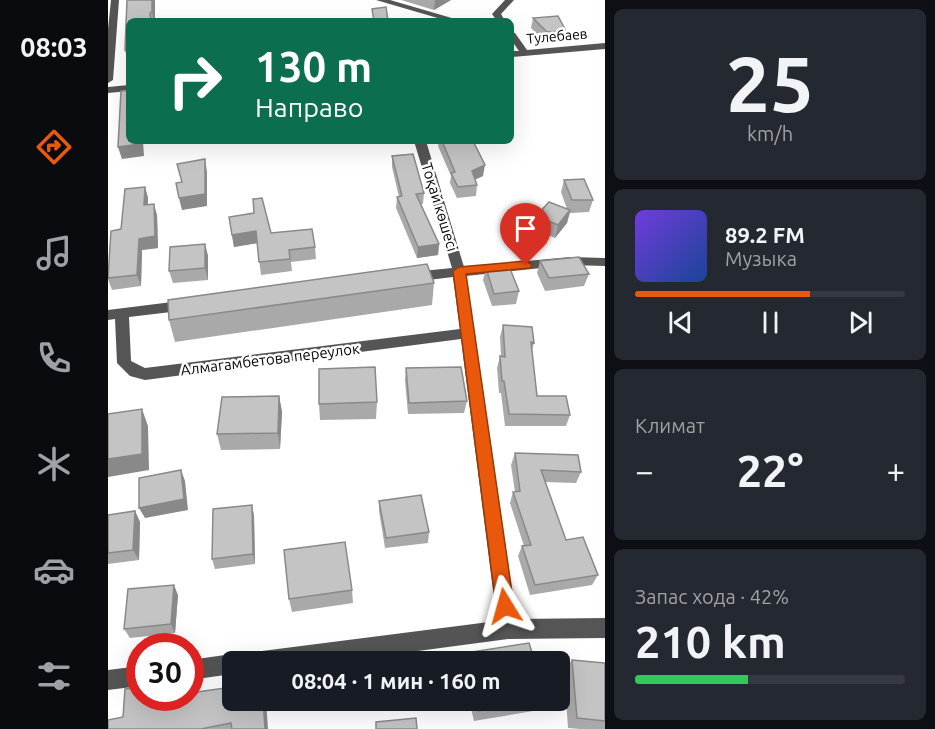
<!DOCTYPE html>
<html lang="ru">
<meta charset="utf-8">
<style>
:root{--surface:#171b24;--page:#242831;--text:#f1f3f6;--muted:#9ea1a6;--line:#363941;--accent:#ea580c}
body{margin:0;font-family:Ubuntu,sans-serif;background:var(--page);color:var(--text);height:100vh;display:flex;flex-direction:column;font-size:22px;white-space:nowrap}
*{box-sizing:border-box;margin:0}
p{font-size:20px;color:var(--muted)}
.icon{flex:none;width:33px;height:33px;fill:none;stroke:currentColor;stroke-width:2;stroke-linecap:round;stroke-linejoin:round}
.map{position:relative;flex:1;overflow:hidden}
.sheet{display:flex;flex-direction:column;gap:9px;padding:9px;background:#0d0f14;width:330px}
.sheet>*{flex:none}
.top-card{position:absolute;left:18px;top:18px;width:388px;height:126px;border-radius:9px;box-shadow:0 6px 24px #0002;background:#0b6e4f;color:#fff;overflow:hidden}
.speed{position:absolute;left:18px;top:633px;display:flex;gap:12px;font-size:30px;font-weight:700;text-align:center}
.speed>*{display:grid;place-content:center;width:78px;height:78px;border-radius:50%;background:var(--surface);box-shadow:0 6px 24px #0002;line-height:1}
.speed .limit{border:9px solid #d22;background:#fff;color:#111}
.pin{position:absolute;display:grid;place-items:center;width:51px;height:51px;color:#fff;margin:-62px -26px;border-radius:50% 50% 50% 0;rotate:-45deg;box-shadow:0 0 6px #0007}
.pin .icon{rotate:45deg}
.me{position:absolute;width:66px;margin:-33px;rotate:352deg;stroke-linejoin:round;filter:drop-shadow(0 0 4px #0008)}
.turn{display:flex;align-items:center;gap:21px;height:126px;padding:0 30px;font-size:27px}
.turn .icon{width:78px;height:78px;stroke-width:2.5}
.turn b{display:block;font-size:42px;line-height:51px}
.big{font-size:45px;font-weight:600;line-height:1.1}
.sheet .tile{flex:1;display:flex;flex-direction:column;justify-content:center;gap:9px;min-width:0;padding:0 21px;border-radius:9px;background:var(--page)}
.sheet .dial{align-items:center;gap:0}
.dial b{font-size:78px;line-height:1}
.song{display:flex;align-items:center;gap:18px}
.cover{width:72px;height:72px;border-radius:9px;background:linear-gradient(135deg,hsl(260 70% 55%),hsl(220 70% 35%))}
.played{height:6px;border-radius:3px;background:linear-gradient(90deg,var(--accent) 65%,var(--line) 65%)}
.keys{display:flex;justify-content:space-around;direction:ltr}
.heat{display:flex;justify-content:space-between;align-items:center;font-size:33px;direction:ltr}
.charge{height:9px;border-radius:4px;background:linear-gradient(90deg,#34c759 42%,var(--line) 0)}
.trip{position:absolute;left:114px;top:651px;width:348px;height:60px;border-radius:9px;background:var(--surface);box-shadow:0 6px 24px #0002;font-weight:600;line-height:60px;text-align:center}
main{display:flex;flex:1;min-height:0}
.dock{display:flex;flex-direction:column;width:108px;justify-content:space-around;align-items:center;background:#090b0e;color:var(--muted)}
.dock .icon{width:42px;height:42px}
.dock .current{color:var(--accent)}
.dock b{font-size:27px;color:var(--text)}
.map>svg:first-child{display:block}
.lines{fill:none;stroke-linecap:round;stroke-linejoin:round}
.minor{fill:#555;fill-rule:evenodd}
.wall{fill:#a9a9a9}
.shaded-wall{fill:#898989}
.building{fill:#c4c4c4;stroke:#898989;stroke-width:1.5}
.route{fill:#ea580c;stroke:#983908;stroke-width:1.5}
.labels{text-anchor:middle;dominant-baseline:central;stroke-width:5;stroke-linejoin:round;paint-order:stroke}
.far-street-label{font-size:14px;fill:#000;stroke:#fff}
.street-label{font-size:15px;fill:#000;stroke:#fff}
</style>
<main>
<nav class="dock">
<b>08:03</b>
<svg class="icon current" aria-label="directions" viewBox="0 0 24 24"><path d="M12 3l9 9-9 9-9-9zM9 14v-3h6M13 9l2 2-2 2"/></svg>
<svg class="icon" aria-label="music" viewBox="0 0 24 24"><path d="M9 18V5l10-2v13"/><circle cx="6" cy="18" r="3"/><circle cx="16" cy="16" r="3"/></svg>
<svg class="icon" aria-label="phone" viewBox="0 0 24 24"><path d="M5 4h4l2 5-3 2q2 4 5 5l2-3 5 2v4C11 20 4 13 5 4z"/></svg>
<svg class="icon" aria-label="climate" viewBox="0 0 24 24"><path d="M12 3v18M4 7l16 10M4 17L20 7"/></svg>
<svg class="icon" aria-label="car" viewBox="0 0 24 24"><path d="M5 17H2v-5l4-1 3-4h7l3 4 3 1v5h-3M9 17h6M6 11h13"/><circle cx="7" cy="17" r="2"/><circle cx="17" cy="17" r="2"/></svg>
<svg class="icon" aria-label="filters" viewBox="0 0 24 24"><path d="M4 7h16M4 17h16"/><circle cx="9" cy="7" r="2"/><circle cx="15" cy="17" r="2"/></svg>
</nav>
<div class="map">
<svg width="497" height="729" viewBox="0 0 497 729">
<rect width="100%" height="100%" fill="#fff"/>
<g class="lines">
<path class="minor" d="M3 0H11L5 80 0 83V29Z
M268 0H282L354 21H340Z
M397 0H406L393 14 397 21H389L384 14Z
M404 32 407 33 419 50 497 43V49L404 57V51H411L404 41Z
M21 85V91L0 93V87Z
M306 141H318L356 267 462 257 497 258V266L462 265 358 276 408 619 497 618V638L400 639 227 662H136L139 655 146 652 389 621 353 339 37 380 22 376 9 363 7 319 0 320V310L80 300 85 301 87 305 85 309 80 310 21 317 23 361 37 368 352 329 345 277 304 282 297 277 304 272 344 268Z
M124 654 131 657 133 662H124V674L82 680V660Z
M32 666V686L0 690V670Z"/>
</g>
<path class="wall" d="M19 0H47V21H21V65Z
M293 0H343L326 10Z
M425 18 458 31 455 41 437 42 423 28Z
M331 141H365L375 176 367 179 369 185 368 196 349 198 342 183 343 176 330 146Z
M284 156 316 193 315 204H313L331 244 330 255 309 258 288 208 289 197H291L284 167Z
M456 180 485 200 481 212 462 213 459 223 447 238 425 229 428 216 459 209 453 192Z
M37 187 40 198V204L49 215 50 248 34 250 33 286 4 290 0 279V273L13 229Z
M121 217 163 233 207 247 208 259 183 262 184 271 153 275 149 243 126 247Z
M97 244 100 256V280L65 283 61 271Z
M432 261 481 274 476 286 437 291 429 273Z
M378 268 411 291 408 304 384 306 375 280Z
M326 283 324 305 67 342 61 320Z
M395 325 426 343 424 350 429 396 462 415 458 426H397L393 393H391L389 368 392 356H393L392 337Z
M298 368 359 401 356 413 300 414 297 380Z
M171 396 174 412 172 449 113 450 109 434Z
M269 402 268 419 212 420 211 404Z
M407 453 473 472 468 483 437 482 458 540 490 575 484 585 422 595 410 556 414 546H416L402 503 405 492H407L403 465Z
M271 501 321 532 320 543 277 548 271 511Z
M144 505 146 516 147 564 107 569 104 559Z
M27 511 32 522 31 560 0 564V515Z
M244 590 245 603 184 612 181 599Z
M70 595 67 633 22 638 16 629Z
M357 653 427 662H354Z
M464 660 497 663V729H472L460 728 456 671Z
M17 689 160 729H0L15 717Z
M361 700H438L431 710 366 721Z"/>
<path class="shaded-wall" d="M44 0H47V21H46L44 12Z
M327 0H343L326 10Z
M17 50H21V65Z
M32 141H35L36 156 14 159 10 147Z
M97 159 99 172V206L74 210 71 198Z
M377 165 375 176 362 182 364 171Z
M37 187 40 198 39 216 36 205Z
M46 204 49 215 50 248 34 250 33 286 29 275 31 239Z
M462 210 459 223 447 238 450 225Z
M148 231 150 243 126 247 124 235Z
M97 244 100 256V280L97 268Z
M331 244 330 255 309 258 310 247Z
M171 396 174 412 172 449 170 433Z
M34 409 40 426 41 470 0 477V459Z
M73 470 77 481 80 510 37 518 31 508Z
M144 505 146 516 147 564 145 554Z
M27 511 32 522 31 560 25 550Z
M66 585 70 595 67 633 63 624Z
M155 700H158L160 729H157Z"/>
<path class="building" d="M19 0H44V12L42 13 43 21H21V50H17Z
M278 7 280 21H266L264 9Z
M450 16 458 31 439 32 425 18Z
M21 90V141H32V144L10 147 13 91Z
M334 141H365L377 165 364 171 369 185 350 187 343 173 347 172Z
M305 154 316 193 308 194 331 244 310 247 289 197 294 196 284 156Z
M97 159V194L71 198 68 183 74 182 69 164Z
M476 179 485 200H464L456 180Z
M37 187 36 205 46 204 47 236 31 239 29 275 0 278 3 231 13 229 17 189Z
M154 198 163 233 204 229 207 247 181 250 182 259 151 262 148 231 124 235 121 217 146 213 145 199Z
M441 202 462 210 450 225 428 216Z
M97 244V268L61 271 62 247Z
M471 257 481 274 441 278 432 261Z
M319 264 326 283 61 320 60 300Z
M401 266 411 291 386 294 378 268Z
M395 325 424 327 426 343 423 342 429 396H458L462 415 401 414 396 381H394L392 356 397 357Z
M267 367 269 402 211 404V369Z
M353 367 359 401 301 403 298 368Z
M171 396 170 433 109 434 114 397Z
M34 409V454L0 459V414Z
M407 453 470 455 473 472 433 470 458 540 475 537 490 575 427 585 414 546 423 545 405 492 412 491Z
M73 470 76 499 31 508V478Z
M313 495 321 532 278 538 271 501Z
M144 505 145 554 104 559 105 509Z
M27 511 25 550 0 553V515Z
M237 542 244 590 181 599 176 550Z
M66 585 63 624 16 629 20 589Z
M421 643 427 662H359L357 653Z
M464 660 497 663V721L469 718Z
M32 687V698H82V693L124 687V700H155L157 729H124L123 723 93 729H0V720L15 717 17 689Z
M368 700H434L371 711Z
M308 718 309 729H268V722Z"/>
<path class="route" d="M418 261 424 265 422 268 358 274 406 606 403 612 397 615 391 612 388 606 345 271 351 267Z"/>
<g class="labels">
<g class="far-street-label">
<text transform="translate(449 36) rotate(-5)">Тулебаев</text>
</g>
<g class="street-label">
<text transform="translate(332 207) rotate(73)">Тоқай көшесі</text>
<text transform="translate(162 359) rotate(-7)">Алмагамбетова переулок</text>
</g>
</g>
</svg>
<div class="speed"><div class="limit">30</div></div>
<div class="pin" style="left:418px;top:265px;background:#d93025"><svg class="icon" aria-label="arrive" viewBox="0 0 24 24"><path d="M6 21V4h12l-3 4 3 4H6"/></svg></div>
<svg class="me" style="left:397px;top:606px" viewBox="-20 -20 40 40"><path d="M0-17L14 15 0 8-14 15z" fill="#ea580c" stroke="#fff" stroke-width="4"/></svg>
<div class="trip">08:04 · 1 мин · 160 m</div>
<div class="top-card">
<div class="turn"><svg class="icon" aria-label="right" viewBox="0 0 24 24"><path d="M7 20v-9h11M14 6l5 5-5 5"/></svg><div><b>130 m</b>Направо</div></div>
</div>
</div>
<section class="sheet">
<div class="tile dial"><b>25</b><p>km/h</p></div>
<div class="tile">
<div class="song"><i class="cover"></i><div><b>89.2 FM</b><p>Музыка</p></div></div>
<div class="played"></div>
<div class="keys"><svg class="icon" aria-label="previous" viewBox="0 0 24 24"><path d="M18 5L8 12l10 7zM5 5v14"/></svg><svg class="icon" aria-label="pause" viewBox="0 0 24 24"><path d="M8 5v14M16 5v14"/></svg><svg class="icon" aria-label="next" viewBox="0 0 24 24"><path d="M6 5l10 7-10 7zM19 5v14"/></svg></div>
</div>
<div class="tile"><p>Климат</p>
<div class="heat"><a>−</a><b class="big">22°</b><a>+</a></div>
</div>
<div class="tile"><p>Запас хода · 42%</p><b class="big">210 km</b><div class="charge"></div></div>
</section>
</main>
